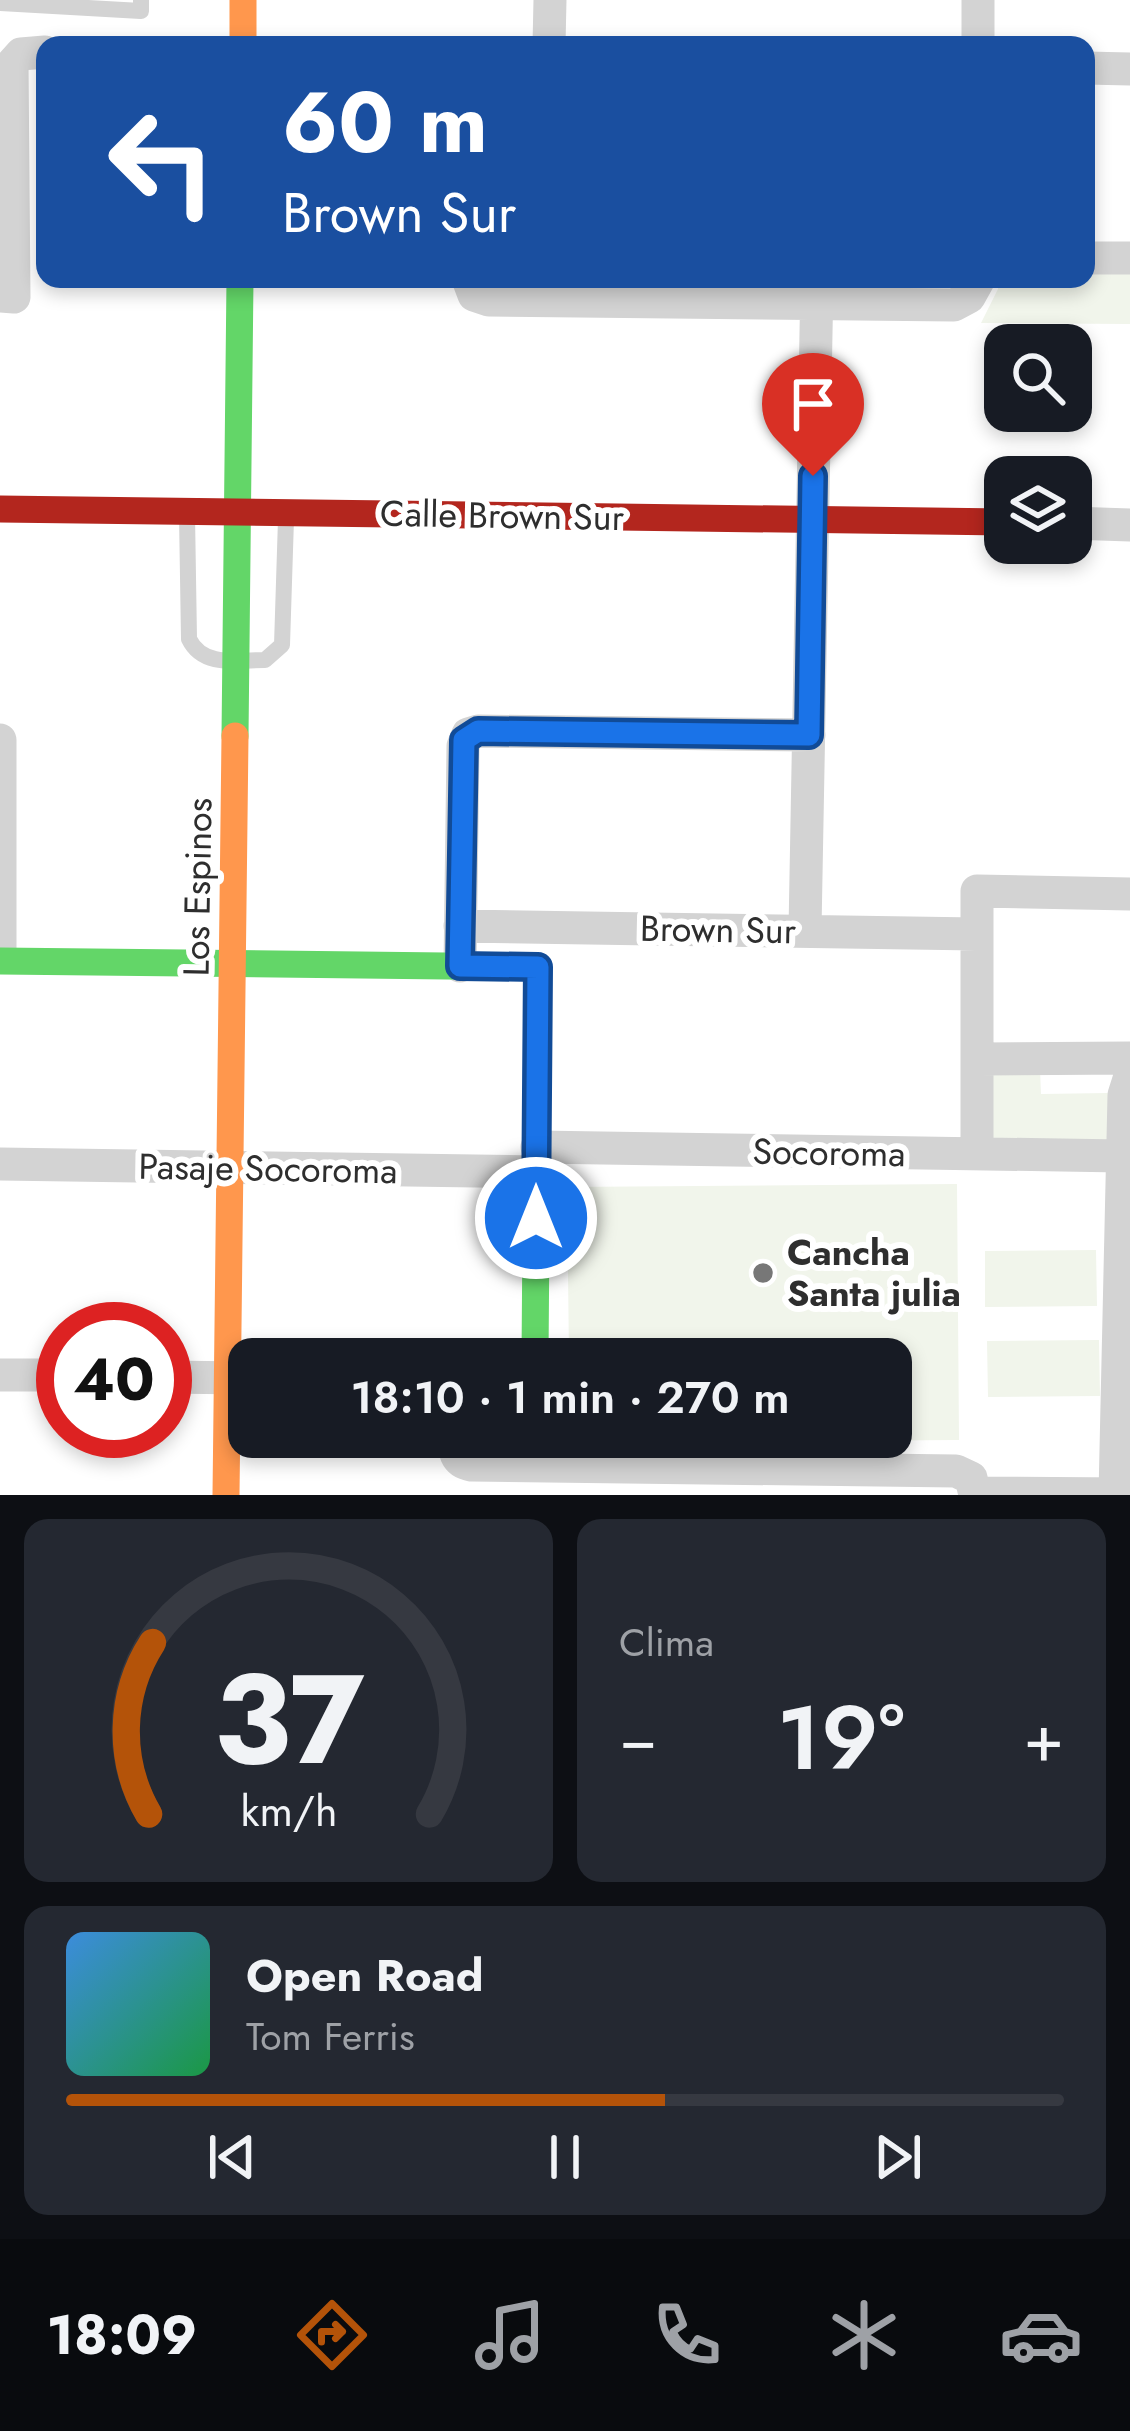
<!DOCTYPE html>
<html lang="es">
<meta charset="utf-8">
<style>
:root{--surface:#171b24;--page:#242831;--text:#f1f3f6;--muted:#9ea1a6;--line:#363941;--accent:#b45309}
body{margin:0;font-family:Jost,sans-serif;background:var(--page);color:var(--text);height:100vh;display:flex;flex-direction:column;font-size:45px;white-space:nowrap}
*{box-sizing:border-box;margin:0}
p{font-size:39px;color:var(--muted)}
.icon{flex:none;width:66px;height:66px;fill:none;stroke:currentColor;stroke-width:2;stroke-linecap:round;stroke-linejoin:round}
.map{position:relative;height:1495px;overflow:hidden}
.panel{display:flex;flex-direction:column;gap:24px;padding:24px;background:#0d0f14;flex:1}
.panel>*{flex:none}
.banner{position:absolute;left:36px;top:36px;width:1059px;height:252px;border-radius:24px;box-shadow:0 6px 18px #0003;background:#1a4fa0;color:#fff;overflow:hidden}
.buttons{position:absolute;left:984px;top:324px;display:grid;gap:24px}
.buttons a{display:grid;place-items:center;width:108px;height:108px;border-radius:24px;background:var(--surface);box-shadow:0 6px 18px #0003;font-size:60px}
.speed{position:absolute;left:36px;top:1302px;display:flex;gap:24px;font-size:60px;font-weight:700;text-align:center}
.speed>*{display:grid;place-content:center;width:156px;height:156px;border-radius:50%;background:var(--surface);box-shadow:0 6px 18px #0003;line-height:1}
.speed .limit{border:18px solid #d22;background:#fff;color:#111}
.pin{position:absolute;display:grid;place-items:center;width:102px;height:102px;color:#fff;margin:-123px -51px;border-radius:50% 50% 50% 0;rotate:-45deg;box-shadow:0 0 12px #0007}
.pin .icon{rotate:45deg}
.me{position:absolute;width:132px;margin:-66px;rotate:0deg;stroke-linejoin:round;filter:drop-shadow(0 0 9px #0008)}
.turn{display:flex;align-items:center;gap:42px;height:252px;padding:0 48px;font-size:54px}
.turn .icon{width:156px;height:156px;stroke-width:2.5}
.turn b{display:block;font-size:84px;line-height:102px}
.big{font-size:90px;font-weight:600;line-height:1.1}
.panel .widget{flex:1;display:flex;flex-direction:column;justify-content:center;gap:18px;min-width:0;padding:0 42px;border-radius:24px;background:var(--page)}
.panel .dial{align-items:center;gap:0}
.dial svg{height:312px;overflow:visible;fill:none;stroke:var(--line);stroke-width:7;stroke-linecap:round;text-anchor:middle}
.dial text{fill:var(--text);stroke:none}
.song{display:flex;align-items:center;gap:36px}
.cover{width:144px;height:144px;border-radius:18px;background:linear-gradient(135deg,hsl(210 70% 55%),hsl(140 70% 35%))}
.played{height:12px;border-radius:6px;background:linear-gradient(90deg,var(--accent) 60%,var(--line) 60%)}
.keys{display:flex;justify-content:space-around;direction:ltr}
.heat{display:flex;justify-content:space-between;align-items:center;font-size:66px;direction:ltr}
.panel .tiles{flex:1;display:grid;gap:24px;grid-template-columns:1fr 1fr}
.widget:last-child{grid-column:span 2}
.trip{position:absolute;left:228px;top:1338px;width:684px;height:120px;border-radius:24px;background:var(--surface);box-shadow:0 6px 18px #0003;font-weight:600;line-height:120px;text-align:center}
.tabs{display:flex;height:192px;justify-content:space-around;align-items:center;background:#090b0e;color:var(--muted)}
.tabs .icon{width:84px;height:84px}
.tabs .current{color:var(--accent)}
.tabs b{font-size:54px;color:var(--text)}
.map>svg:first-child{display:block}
.green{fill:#f1f5eb}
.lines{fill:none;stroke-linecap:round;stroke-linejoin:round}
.lane{stroke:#d3d3d3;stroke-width:16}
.street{stroke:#d3d3d3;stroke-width:33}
.fast{stroke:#63d668;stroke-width:27}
.slow{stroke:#ff974d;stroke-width:27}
.jam{stroke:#b3261e;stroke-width:27}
.route-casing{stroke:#114b97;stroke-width:30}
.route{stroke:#1a73e8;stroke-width:21}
.poi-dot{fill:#777;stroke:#fff;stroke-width:4.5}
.labels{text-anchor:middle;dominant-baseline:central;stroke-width:12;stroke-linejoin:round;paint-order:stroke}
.street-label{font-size:36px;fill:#2e2e2e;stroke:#fff}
.poi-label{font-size:36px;font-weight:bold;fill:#2e2e2e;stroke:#fff;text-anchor:start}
</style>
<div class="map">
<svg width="1130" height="1495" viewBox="0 0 1130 1495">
<rect width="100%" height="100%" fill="#fff"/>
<path class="green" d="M1086 271H1130V324L981 323 998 289V279H1086Z
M1040 1069 1041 1094 1108 1093 1109 1144 987 1146 986 1070Z
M957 1184 959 1440 569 1443V1437H891V1359H569L567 1187Z
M1096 1250 1097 1306 985 1307V1251Z
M1099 1340 1100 1396 988 1397 987 1341Z"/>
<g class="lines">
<path class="lane" d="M0 3 141 11V0
M187 515 189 639C203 668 238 660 265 660L282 645 286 519"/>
<path class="street" d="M549 45 550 0
M978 45V0
M1086 68 1130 69
M1086 258H1130
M468 279 474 295 489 300 954 305 969 297 979 279
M0 296 14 297 12 64 21 54 45 52
M1071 523 1130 525
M0 740V951
M460 926 977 934
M805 930 817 279
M460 966 463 746 468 734 478 731 809 735
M978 1059 1130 1058
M537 1147 1122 1156
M977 1154V891L1130 894
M0 1164 537 1172
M0 1375H63
M165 1377 247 1378
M454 1437C454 1451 455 1462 471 1465L956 1471 971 1478 975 1495
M975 1493 1130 1494
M1115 1494 1124 1095 1130 1076"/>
<path class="fast" d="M235 736 240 279
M0 961 538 967 535 1359"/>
<path class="slow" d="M243 0V45
M226 1495 235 736"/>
<path class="jam" d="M0 509 1005 522"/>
</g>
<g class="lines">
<defs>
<path id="route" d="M536 1218 538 967 460 966 464 740 478 731 809 735 813 476"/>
</defs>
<use href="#route" class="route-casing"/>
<use href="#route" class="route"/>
</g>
<circle class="poi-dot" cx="763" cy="1273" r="12"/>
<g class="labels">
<g class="street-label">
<text transform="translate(502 515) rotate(1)">Calle Brown Sur</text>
<text transform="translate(197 887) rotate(-89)">Los Espinos</text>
<text transform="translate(718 929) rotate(1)">Brown Sur</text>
<text transform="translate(829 1152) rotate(1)">Socoroma</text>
<text transform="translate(268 1168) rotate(1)">Pasaje Socoroma</text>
</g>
<g class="poi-label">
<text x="787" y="1252">Cancha<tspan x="787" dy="41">Santa julia</tspan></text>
</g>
</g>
</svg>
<div class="buttons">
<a><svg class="icon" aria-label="search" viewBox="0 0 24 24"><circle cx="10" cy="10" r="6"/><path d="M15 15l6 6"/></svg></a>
<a><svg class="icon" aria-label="layers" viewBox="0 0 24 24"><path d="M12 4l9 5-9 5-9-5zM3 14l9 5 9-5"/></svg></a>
</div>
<div class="speed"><div class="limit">40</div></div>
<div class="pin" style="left:813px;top:476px;background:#d93025"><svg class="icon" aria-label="arrive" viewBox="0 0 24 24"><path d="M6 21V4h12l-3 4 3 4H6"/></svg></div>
<svg class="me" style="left:536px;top:1218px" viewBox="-20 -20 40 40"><circle r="17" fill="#1a73e8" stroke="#fff" stroke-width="3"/><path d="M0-11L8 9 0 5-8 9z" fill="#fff"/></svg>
<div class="trip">18:10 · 1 min · 270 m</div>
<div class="banner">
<div class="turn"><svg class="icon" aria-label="left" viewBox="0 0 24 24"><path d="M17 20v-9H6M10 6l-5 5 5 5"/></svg><div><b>60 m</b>Brown Sur</div></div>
</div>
</div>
<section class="panel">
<div class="tiles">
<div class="widget dial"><svg viewBox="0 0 100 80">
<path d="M14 69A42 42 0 1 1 86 69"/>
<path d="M14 69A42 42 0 0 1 15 25" stroke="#b45309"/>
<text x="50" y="56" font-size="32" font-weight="700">37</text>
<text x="50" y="72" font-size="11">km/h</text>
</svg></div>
<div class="widget"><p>Clima</p>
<div class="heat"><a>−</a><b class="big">19°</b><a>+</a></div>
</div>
<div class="widget">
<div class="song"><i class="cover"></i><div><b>Open Road</b><p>Tom Ferris</p></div></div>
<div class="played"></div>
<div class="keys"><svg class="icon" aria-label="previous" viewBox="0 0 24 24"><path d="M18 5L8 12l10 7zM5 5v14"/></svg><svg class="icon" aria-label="pause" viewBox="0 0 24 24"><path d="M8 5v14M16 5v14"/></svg><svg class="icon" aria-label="next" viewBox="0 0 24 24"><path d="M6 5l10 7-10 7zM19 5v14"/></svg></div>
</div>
</div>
</section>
<nav class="tabs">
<b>18:09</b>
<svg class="icon current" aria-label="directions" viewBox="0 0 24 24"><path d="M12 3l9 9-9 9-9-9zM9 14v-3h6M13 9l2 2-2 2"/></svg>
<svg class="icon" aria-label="music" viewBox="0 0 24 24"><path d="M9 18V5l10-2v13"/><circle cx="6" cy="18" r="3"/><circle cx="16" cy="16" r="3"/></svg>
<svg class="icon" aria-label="phone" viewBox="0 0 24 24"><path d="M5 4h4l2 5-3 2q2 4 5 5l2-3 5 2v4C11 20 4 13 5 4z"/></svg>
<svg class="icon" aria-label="climate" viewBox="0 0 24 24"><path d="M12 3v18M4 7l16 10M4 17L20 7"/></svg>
<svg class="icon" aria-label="car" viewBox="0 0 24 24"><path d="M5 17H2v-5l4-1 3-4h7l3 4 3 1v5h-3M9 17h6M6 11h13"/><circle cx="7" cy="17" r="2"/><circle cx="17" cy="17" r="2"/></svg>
</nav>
